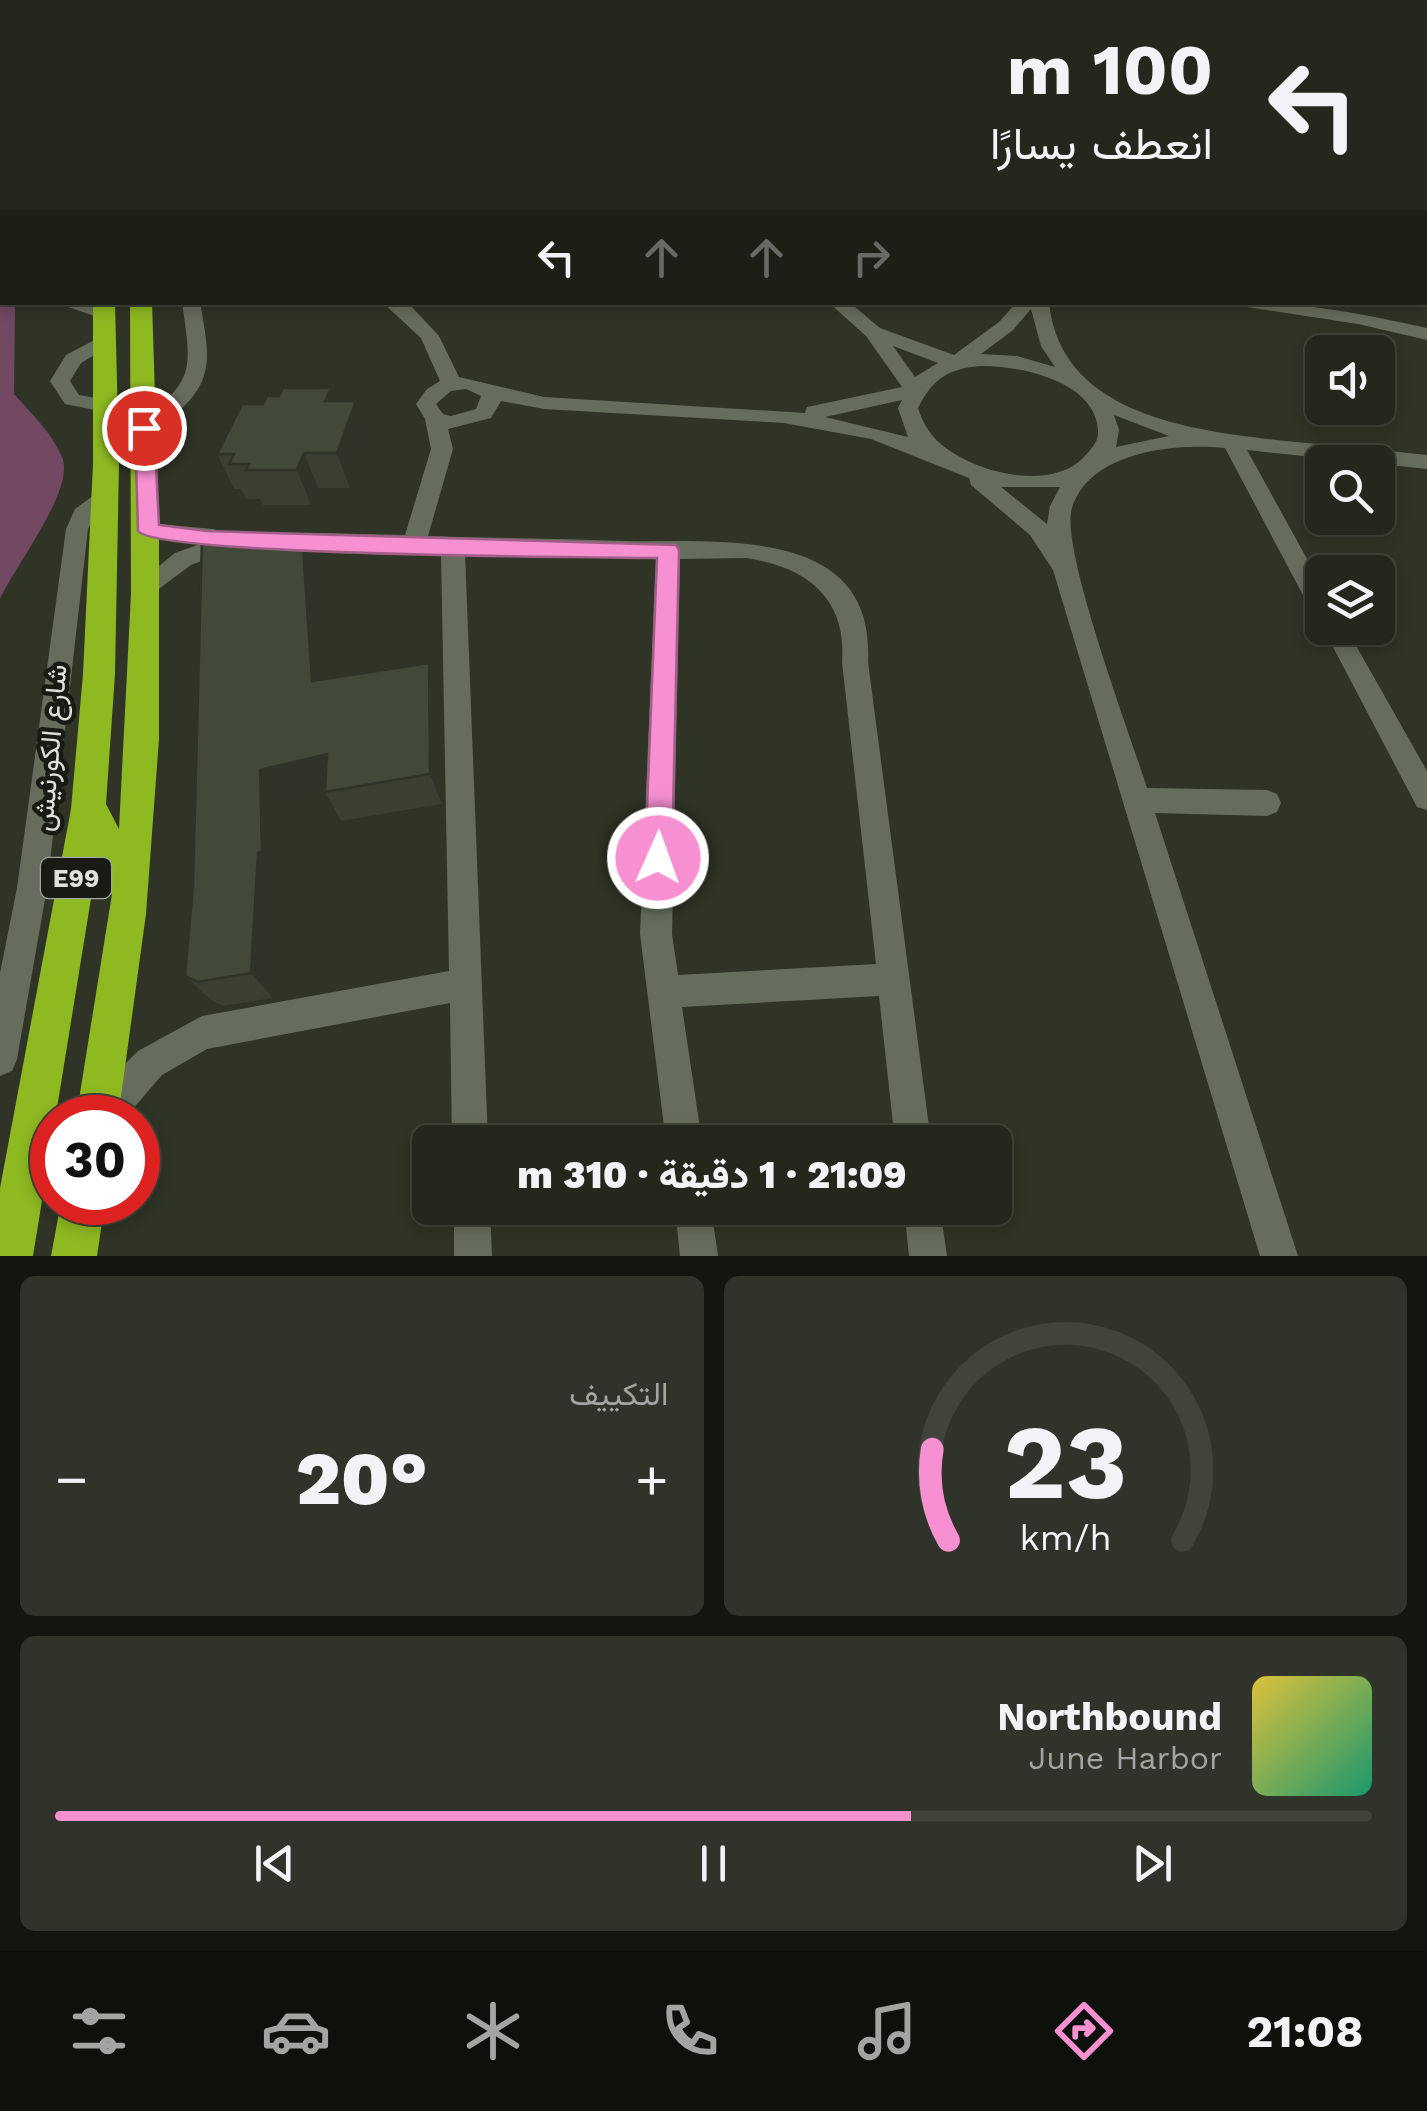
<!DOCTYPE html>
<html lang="ar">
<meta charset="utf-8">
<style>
:root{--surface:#23271c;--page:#2f3329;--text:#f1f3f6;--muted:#a3a5a3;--line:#40443b;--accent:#f690d1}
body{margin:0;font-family:"Work Sans",Vazirmatn,sans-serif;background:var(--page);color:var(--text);direction:rtl;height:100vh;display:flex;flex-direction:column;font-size:38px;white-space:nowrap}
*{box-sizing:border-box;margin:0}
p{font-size:32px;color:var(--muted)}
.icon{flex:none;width:55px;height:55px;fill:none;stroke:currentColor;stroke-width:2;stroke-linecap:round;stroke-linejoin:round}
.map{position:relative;height:1256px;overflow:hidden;direction:ltr}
.sheet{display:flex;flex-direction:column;gap:20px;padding:20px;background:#13150f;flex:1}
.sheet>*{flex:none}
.banner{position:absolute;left:0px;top:0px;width:1428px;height:305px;box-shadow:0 5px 15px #0003,0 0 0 2px var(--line);direction:rtl;background:#23271c;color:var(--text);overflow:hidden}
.fabs{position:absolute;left:1305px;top:335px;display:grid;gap:20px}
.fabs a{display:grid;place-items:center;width:90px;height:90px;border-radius:15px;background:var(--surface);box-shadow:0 5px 15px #0003,0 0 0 2px var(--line);font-size:50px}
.speed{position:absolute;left:30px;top:1095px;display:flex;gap:20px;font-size:50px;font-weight:700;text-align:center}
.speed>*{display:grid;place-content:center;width:130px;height:130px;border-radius:50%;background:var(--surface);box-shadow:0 5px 15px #0003,0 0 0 2px var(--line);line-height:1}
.speed .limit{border:15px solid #d22;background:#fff;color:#111}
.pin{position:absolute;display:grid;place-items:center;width:85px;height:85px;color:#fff;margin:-42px;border:5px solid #fff;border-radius:50%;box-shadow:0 2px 10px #0007}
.me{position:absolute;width:110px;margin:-55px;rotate:2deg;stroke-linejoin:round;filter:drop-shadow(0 0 8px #0008)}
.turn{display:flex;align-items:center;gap:35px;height:210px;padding:0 50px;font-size:45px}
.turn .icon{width:130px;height:130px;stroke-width:2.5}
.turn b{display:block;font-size:70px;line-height:85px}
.lanes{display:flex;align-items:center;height:95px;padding:0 50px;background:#0003;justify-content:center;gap:50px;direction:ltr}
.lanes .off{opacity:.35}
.big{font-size:75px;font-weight:800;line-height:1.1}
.sheet .widget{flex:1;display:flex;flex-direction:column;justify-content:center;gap:15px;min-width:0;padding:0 35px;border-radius:15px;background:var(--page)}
.sheet .dial{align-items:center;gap:0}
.dial svg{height:260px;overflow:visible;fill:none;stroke:var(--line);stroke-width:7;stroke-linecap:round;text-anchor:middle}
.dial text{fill:var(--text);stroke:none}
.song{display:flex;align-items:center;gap:30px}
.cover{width:120px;height:120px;border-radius:15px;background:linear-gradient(135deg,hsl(50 70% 55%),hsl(160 70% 35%))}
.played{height:10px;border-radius:5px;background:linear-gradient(90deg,var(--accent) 65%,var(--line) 65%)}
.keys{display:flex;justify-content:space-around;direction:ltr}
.heat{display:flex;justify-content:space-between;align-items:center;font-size:55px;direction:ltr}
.sheet .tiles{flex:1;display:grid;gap:20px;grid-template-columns:1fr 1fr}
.widget:last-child{grid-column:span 2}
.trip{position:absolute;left:412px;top:1125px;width:600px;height:100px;border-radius:15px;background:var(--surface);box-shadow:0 5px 15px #0003,0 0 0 2px var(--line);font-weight:800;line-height:100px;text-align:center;direction:rtl}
.tab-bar{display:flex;height:160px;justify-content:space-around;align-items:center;background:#0e100b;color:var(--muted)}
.tab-bar .icon{width:70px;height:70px}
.tab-bar .selected{color:var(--accent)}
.tab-bar b{font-size:45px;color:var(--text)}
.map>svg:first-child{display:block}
.green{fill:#724862}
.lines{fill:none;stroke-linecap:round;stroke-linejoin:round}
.minor{fill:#676d5d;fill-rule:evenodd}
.major{fill:#7f9b39;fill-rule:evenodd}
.highway{fill:#8fb921;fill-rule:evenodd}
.wall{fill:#3a3f31}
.shaded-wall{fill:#2f3328}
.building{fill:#434939;stroke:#2f3328;stroke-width:2.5}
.route{fill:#f690d1;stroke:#a05e88;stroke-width:2.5}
.labels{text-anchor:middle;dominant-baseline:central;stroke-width:9;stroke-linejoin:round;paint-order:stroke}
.shield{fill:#181b14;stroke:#a3a69d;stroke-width:2.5}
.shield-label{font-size:25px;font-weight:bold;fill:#dee2d8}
.street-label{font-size:28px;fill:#dee2d8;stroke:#181b14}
</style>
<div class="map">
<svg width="1427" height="1256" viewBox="0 0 1427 1256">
<rect width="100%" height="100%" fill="#2f3426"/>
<path class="green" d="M0 0H59L2 2V302L15 303 14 394C31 413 52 433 62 457 76 489 14 567 0 599Z"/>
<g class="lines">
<path class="minor" d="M244 0H256V2H244Z
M772 0H795L796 2H774Z
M959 0H982L983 2H961Z
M54 302H85L112 313 103 319Z
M182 302H200C209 354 217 381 172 417 161 426 152 436 138 433L135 428 138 423C195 380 192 372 182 302Z
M382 302 410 305 439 336 459 377 544 397 805 413 807 407 902 387 866 336 828 302H849L880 328 954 355 999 322 1017 302H1049C1060 420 1204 432 1296 442 1339 446 1383 450 1427 455V469L1247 450 1322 586V616L1313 614 1225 448C1175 443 1090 451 1072 508 1059 547 1132 739 1147 788L1267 790 1277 794 1281 803 1277 812 1267 816 1155 813 1298 1256H1260L1053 570 1030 535 971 485 969 478 871 439 784 423 544 409 501 401 491 418 448 429 453 449 428 536C494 538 560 539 626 541 718 543 876 524 868 662L931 1142H895L879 996 682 1007 702 1142H666L640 934 656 559 465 553 488 1142H452L450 1003 207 1049 162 1075 125 1118H87L109 1080 138 1051 202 1016 449 971 441 553 275 548 263 540 275 532 405 535 431 449 425 419 416 404 427 389 440 381 421 338ZM1031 309 1041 346 1055 367 1017 356 981 354 1013 330ZM893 346 938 363 915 377ZM979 366C1017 365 1095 380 1098 430 1099 442 1091 449 1084 457 1057 486 1001 477 968 461 942 448 927 436 918 408 932 380 947 369 979 366ZM466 389 481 396 476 409 451 416 443 414 436 404 451 391ZM902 400 898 408 908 437 825 417ZM1114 415 1169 436 1116 447 1119 430ZM1001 487H1060L1050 506 1047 524ZM746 558C807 567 847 598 842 662L876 964 678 975 672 934 680 559Z
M1238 302C1303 302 1364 314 1427 328V340L1358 324 1247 307Z
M104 335 111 337V345L81 363 70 381 79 395 112 401 115 406 105 412 65 404 50 381 66 355Z
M105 487 116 495 93 519 88 529 47 888 17 1059 12 1071 0 1076V973L17 888 66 529 75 509Z
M148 523 235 531 247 539 243 545 191 565 148 597 136 588 139 582 175 553 200 544 140 537 137 531 140 525Z
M1322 626 1346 628 1427 771V810L1417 807Z
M454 1208H490L492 1256H454Z
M675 1208H711L718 1256H680Z
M904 1208H940L947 1256H909Z"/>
<path class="major" d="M70 0H82V2H70Z"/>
<path class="highway" d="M93 302H115L119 464 115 674 106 804 119 829 131 594 130 302H152L159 521V739L146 914 118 1118H76L112 894 94 880 33 1256H0V1188L71 809 83 674 93 464Z
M61 1202H105L97 1256H51Z"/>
</g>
<path class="wall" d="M336 401H356L367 436 350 488H318L311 505H263L260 499H246L241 489H234L217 454 263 404Z
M302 531 316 564 325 679 429 663 440 695 442 804 341 821 325 792V788L279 800 282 880 278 881 273 998 223 1006 211 1000 185 976Z"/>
<path class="shaded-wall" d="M331 388 343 423 325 401Z
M356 401 367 436 350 488 337 453Z
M304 453 318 488 311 505 297 470Z
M302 531 316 564 328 712 312 681Z
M429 663 440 695 442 804 430 774Z
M327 754 343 784 279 800 282 880 278 881 273 998 251 973 260 770Z"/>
<path class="building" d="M283 388H331L325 401H356L337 453H304L297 470H246L249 464H229L234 454H217L242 404H263L267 396H279Z
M217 530 302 531 312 681 429 663 430 774 325 792 327 754 260 770 262 852 258 853 251 973 198 982 185 976 193 885 202 538Z"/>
<path class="route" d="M144 422 154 428 159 525 207 531 676 545 679 550 672 858 668 866 658 870 649 866 645 858 657 558C594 557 158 556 138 531L135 428Z"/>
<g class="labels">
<rect class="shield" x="41" y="858" width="70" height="40" rx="8"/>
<g class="shield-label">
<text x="76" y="878">E99</text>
</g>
<g class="street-label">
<text transform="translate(50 748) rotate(-85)">شارع الكورنيش</text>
</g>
</g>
</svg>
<div class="fabs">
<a><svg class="icon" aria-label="sound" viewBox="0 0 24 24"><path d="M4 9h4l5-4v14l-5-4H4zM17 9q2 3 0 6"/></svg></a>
<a><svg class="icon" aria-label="search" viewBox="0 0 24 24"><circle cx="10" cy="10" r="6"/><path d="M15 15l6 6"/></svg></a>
<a><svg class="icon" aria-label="layers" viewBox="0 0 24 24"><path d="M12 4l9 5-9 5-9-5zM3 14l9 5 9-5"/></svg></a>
</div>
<div class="speed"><div class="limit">30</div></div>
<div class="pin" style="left:144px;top:428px;background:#d93025"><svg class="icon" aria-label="arrive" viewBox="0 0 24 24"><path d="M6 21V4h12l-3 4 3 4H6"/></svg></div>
<svg class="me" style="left:658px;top:858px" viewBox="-20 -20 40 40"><circle r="17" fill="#f690d1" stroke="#fff" stroke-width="3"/><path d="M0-11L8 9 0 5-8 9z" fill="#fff"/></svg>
<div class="trip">21:09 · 1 دقيقة · 310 m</div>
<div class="banner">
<div class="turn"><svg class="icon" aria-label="left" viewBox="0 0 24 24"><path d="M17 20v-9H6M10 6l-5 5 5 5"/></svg><div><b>100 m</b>انعطف يسارًا</div></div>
<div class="lanes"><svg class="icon" aria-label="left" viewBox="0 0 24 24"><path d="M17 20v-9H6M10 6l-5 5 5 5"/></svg><svg class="icon off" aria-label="ahead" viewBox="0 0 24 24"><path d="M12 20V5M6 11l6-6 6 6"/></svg><svg class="icon off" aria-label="ahead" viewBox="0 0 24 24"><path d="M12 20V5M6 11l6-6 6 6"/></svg><svg class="icon off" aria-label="right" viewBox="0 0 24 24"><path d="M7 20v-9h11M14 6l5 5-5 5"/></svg></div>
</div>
</div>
<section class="sheet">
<div class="tiles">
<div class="widget dial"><svg viewBox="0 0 100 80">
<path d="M14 69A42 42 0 1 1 86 69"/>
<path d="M14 69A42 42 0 0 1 9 41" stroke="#f690d1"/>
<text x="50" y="56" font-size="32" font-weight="700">23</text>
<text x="50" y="72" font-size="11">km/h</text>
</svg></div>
<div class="widget"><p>التكييف</p>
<div class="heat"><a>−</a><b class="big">20°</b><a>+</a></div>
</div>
<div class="widget">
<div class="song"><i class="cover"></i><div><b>Northbound</b><p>June Harbor</p></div></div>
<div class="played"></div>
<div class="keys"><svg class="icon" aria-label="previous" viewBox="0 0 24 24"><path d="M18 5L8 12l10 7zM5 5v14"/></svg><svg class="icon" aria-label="pause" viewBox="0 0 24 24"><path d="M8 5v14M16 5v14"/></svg><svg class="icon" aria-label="next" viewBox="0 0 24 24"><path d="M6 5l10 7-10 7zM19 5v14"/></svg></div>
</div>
</div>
</section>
<nav class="tab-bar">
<b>21:08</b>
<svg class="icon selected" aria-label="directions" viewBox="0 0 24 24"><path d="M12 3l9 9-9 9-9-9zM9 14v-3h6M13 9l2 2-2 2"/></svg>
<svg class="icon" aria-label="music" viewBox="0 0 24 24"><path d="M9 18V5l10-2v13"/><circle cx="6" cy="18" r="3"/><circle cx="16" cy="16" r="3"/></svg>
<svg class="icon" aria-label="phone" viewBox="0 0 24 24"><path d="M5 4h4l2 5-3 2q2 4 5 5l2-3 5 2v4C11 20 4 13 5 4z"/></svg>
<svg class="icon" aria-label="climate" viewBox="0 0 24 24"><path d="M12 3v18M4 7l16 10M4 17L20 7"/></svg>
<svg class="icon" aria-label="car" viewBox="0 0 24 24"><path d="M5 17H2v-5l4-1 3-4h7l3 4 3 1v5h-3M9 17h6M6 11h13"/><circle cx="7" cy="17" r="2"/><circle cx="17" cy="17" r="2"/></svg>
<svg class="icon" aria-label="filters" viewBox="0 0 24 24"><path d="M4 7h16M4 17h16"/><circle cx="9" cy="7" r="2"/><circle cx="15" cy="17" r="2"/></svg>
</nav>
